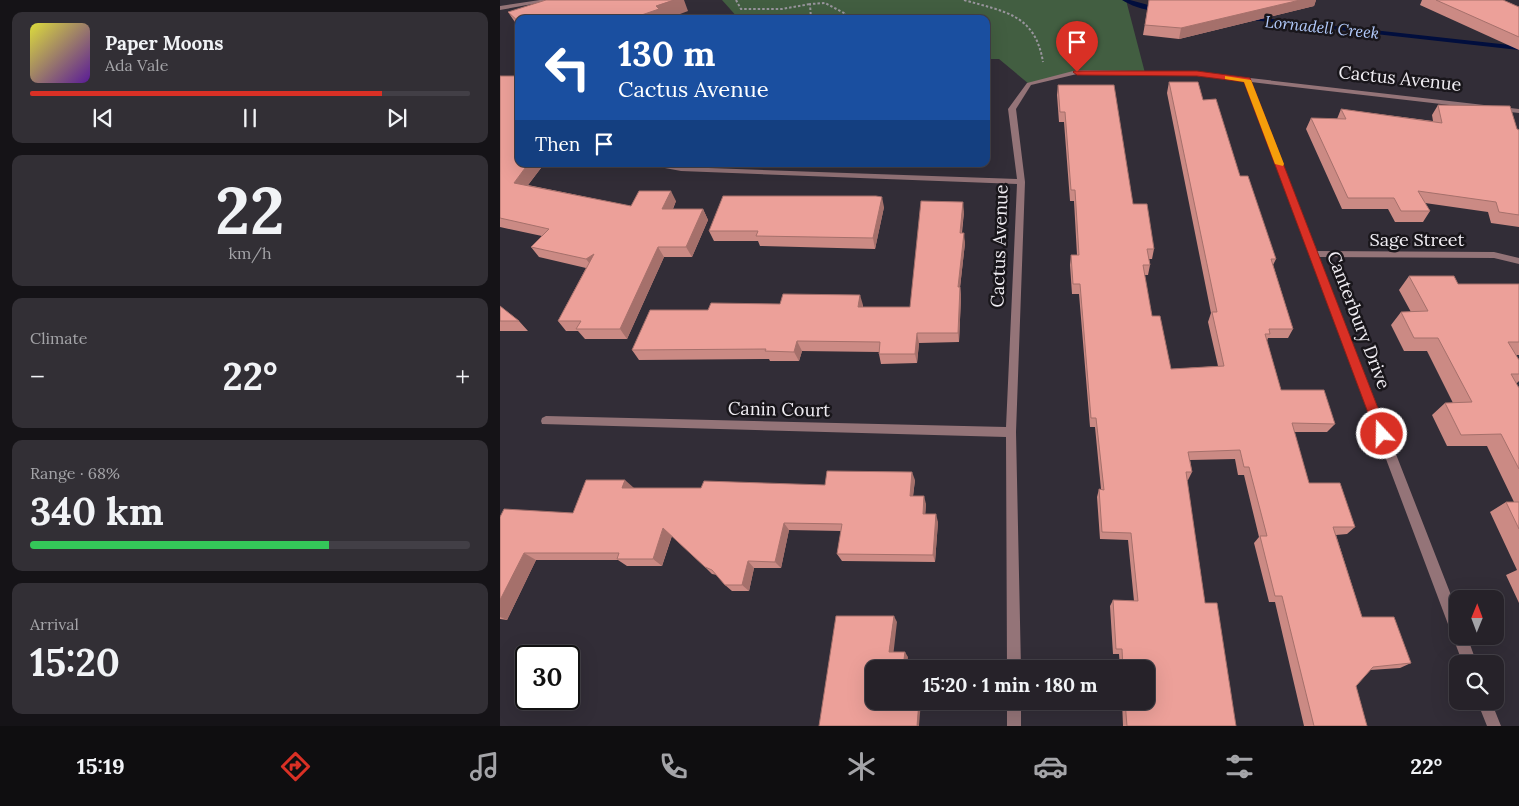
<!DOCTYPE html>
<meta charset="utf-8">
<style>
:root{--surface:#262229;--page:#322f35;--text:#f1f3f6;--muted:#a4a4a8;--line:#423f46;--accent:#d93025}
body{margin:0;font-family:Lora,serif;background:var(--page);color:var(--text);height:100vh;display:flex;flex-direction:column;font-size:19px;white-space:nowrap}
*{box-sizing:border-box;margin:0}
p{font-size:16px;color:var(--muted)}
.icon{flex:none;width:28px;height:28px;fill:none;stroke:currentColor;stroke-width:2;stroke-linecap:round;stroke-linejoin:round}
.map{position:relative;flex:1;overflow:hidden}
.details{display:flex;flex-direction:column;gap:12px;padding:12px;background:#151317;width:500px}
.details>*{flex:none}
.hud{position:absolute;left:15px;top:15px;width:475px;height:152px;border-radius:10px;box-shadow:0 5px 20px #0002,0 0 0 1px var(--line);background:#1a4fa0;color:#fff;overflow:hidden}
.needle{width:32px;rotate:1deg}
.tools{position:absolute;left:949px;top:590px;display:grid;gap:10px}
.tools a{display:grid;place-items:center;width:55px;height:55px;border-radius:10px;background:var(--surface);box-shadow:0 5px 20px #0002,0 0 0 1px var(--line);font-size:25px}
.speed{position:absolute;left:15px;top:645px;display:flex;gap:10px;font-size:25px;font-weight:700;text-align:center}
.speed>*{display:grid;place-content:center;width:65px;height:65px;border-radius:50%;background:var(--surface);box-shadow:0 5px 20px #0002,0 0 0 1px var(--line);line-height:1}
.speed .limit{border:2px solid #111;border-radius:8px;background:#fff;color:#111}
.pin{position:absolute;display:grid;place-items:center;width:42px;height:42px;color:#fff;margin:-51px -21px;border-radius:50% 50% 50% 0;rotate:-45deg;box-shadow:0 0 5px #0007}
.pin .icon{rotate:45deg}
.me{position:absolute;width:55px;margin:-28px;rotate:339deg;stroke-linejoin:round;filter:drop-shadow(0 0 4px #0008)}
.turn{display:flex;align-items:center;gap:18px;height:105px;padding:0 20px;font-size:22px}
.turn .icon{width:65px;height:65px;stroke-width:2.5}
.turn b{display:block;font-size:35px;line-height:42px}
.then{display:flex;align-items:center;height:48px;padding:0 20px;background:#0003;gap:10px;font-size:19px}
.big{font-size:38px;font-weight:700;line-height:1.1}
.details .widget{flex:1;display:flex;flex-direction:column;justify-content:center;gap:8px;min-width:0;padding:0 18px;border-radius:10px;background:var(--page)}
.details .dial{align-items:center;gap:0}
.dial b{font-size:65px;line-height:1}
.song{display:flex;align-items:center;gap:15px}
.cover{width:60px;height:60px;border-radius:8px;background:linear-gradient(135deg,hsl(60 70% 55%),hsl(270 70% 35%))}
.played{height:5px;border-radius:2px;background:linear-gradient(90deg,var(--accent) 80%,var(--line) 80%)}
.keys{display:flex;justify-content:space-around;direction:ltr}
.heat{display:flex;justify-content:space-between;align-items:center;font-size:28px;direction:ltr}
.charge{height:8px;border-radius:4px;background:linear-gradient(90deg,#34c759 68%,var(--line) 0)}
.trip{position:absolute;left:365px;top:660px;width:290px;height:50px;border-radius:10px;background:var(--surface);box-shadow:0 5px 20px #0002,0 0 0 1px var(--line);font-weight:700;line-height:50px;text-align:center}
.tab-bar{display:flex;height:80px;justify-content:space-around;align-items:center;background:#0f0e10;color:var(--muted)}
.tab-bar .icon{width:35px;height:35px}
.tab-bar .selected{color:var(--accent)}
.tab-bar b{font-size:22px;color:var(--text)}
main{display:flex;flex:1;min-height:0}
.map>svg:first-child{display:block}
.green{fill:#425e41}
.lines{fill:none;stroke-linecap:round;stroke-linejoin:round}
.stream{fill:#010e3d;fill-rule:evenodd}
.path{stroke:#99959d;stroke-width:2;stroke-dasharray:2.5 2;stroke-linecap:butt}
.service{fill:#947478;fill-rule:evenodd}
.minor{fill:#947478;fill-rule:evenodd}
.wall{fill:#cb8a84}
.shaded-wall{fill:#a5706b}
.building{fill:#eca099;stroke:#a5706b}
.route{fill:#d93025;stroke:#8d1f18}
.slow{fill:#f59e0b}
.labels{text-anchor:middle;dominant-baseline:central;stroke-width:5;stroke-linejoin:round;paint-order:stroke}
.far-water-label{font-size:16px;font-style:italic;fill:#b2cafb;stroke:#19161b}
.street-label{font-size:18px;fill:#f0edf3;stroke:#19161b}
</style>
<main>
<section class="details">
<div class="widget">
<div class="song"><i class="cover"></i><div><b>Paper Moons</b><p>Ada Vale</p></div></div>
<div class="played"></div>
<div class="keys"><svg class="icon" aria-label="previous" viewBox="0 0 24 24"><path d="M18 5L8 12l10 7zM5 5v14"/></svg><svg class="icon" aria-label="pause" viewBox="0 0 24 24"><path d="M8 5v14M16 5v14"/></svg><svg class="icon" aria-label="next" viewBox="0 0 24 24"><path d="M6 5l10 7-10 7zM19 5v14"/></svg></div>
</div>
<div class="widget dial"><b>22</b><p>km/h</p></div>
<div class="widget"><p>Climate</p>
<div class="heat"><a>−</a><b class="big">22°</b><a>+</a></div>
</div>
<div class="widget"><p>Range · 68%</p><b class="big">340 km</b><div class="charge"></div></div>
<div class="widget"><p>Arrival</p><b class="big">15:20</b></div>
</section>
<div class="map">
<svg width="1019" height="726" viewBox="0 0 1019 726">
<rect width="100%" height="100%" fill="#322d37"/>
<path class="green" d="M222 0H626L645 73 577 72 529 84 499 59H486V19H239Z"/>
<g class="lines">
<path class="stream" d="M622 0H630L663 9C653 14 631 6 622 0Z
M744 16 1019 46V50L742 19 741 18Z"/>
<path class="path" d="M236 0 241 9H282L310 4
M464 0C505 12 535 14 543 62
M311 19 310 4 325 3 346 14 342 19"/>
<path class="service" d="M40 0H54L0 10V6Z"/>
<path class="minor" d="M577 70 697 72 1019 109V113L751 82 817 251 994 252 1019 258V264L994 258 819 257 958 613V636H967L977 664H963L744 81 697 76 577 74 531 85 516 109 525 182 516 432 521 669H507L506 437 42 424 41 421 42 418 46 416 506 427 517 184 181 171 154 166 150 164H166L181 167 517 179 508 109 527 83Z
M507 701H521V726H507Z
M977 701H991L1001 726H987Z"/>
</g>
<path class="wall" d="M649 0H816L814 6 679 39 643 35Z
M922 0H1003L1019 7V50L920 5Z
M188 11 19 19V28L8 12Z
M0 76 19 164H44L28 185 131 206 176 201 173 209H203L208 220 192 257H164L127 339H85L78 331H66L58 321 86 268 39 257 31 247 42 236 0 227Z
M669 82 703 100 740 176 776 259 773 265 793 329 788 338H768L767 341 781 390 835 424 827 432H794L809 483 855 527 847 534 836 535 862 617 911 663 900 668 870 670 856 686 867 726H804L775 602H769L754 543 759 537 744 475H738L735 459 690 460 692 472 688 480H687L705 603 736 726H623L622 701H646V669H620L619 654H613L610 606 613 600 634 601 628 540 600 539 597 497 599 489H601L595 427H590L579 294H572L570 265 571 255H577L574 201H570L564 122H559L557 95 558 85 633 204 654 249 652 259H649L650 265 648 275H644L652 316 671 369 718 366 708 322 711 313 667 93Z
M938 105 1019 130V227L991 223 988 212 925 203 930 211 923 222H895L888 209H842L806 129 811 118 837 119 841 109 933 121 932 115Z
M384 207 375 249 260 246 258 241H214L209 231Z
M464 212 462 233 465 243 460 287 461 297 459 342 419 343 417 363 381 364 379 354V352L302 351 299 361H270L269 359 139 360 132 350 208 310 363 305V307H410Z
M909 276 958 284H1019V355H1016L1019 360V381L1016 384 1019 388V603L1006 575 1017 570 990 512 1006 502H1014L987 446H947L932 415 945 403H953L927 351H904L891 325 901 312H911L899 290Z
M0 306 19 321 28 331H0Z
M415 480 413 496 426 504 425 514 438 522 435 562 342 561 337 554 341 531 289 530 281 568H254L249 591H232L225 585 217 575 212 574 205 567 172 536 162 566H127L118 560H36L7 620 0 619V517L73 513 134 488H201L325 485Z"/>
<path class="shaded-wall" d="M174 0H184L188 11 167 19H130L156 6Z
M800 0H816L814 6 679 39 681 28Z
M28 164H44L22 193 14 183Z
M171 191 176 201 168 220 162 209Z
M382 197 384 207 375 249 373 238Z
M463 202 464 212 460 243V233Z
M203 209 208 220 192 257 186 247Z
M464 233 465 243 459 297 458 287Z
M158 247 164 257 127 339 120 329Z
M94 254V269L86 259Z
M460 287 461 297 459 342 458 333Z
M360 295 363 305 360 317 358 307Z
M417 333 419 343 417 363 415 354Z
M297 341 302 351 299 361 294 352Z
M412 472 415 480 412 504 410 496Z
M125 480 134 488 131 496 122 488Z
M424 496 426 504 425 521 423 514Z
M436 514 438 522 435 562 433 555Z
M284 523 289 530 281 568 275 562Z
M163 528 172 535 162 566 153 559Z
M24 553 36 560 7 620 0 617V600Z
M248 561 254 568 249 591 242 585Z
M394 616 397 622 393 657 389 652Z
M405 652 408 657 407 669 403 667Z
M419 701H421L419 726H417Z"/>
<path class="building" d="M46 0H174L156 6 159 9 130 19H19V22L8 12Z
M649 0H800L681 28 645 25Z
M936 0H1003L1019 7V37Z
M0 76H19V164H28L14 183 131 206 139 191H171L162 209H203L186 247H158L120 329H76L81 321H58L94 254 86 259 31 247 49 229 0 218Z
M669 82H698L703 100 716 99 740 176H748L776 259H771L793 329H769L770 334H765L781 390H824L835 424 792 423 809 483H840L855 527H833L862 617H894L911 663 873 667 856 686 867 726H814L782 596H775L760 536H767L749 467H744L740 450 688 452 692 472H686L705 603H717L736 726H627L625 701H646V669H623L622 649H616L613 600 638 601 631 533 602 532 599 489 604 490 596 418H591L580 284H573L571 255H579L575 190H571L565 112H560L558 85H614L633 204H647L654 249H647L650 265H643L652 316H660L671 369 724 366 712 312H717Z
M938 105 1010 106 1017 129 1019 130V215L999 212 996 202 918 191 930 211H901L894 198H848L811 118 846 119 841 109 942 123Z
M223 196H376L382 197 373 238 256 236 258 231H209Z
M421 201 463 202 460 233H464L458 287H460L458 333H417L415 354H379L380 342 297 341 294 352 265 351 266 349 132 350 150 310H208L211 303 280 304 283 294 360 295 358 307H410Z
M909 276H954L958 284H1019V342H1008L1019 360V374H1011L1019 388V469L1001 434 961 435 945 403 972 402 938 338H914L901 312 928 311Z
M0 306 19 321H0Z
M327 471 412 472 410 496H424L423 514H436L433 555 337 554 342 524 284 523 275 562 248 561 242 585H225L212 570 205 567 163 528 153 559H117L119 553H24L0 600V517L4 509 73 513 86 480H125L122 488H201L204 481 325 485Z
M1006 502H1019V529Z
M336 616H394L389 652H405L403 667H421V669H374V701H419L417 726H319Z"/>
<path class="route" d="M574 71H697L750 78 888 434 887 437 882 439 876 434 744 82 697 76 577 75 573 72Z"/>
<path class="slow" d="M725 76 751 80 784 164 783 166 775 164 744 82 725 79Z"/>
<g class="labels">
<g class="far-water-label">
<text transform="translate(822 27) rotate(6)">Lornadell Creek</text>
</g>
<g class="street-label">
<text transform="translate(900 78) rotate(6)">Cactus Avenue</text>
<text x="917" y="239">Sage Street</text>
<text transform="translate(499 246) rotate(-88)">Cactus Avenue</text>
<text transform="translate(859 320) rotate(69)">Canterbury Drive</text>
<text transform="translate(279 409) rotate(1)">Canin Court</text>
</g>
</g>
</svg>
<div class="tools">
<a><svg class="needle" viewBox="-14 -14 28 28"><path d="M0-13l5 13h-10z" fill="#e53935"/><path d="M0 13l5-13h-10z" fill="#a4a4a8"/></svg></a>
<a><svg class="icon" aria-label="search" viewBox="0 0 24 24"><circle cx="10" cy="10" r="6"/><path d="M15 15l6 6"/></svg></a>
</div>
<div class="speed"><div class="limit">30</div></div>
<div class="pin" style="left:577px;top:72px;background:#d93025"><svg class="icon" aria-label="arrive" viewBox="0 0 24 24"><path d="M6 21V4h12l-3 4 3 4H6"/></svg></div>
<svg class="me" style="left:882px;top:434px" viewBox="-20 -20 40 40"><circle r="17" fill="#d93025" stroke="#fff" stroke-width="3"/><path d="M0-11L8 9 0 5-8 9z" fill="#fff"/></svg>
<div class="trip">15:20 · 1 min · 180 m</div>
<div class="hud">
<div class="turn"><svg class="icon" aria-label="left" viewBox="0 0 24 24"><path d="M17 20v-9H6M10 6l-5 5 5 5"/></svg><div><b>130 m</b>Cactus Avenue</div></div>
<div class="then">Then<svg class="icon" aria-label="arrive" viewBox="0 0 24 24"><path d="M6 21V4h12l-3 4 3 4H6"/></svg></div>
</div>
</div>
</main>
<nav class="tab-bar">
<b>15:19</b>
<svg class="icon selected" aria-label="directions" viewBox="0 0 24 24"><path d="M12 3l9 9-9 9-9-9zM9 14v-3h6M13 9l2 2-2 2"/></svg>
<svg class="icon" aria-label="music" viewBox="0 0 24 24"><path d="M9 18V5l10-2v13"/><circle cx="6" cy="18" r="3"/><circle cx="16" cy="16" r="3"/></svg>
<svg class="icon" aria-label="phone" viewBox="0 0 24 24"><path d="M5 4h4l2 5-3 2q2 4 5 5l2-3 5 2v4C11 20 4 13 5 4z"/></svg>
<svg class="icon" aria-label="climate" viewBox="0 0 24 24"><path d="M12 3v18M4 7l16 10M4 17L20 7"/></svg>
<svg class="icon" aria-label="car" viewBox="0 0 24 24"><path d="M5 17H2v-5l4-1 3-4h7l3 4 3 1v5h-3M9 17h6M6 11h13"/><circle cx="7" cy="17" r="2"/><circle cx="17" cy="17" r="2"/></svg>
<svg class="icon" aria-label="filters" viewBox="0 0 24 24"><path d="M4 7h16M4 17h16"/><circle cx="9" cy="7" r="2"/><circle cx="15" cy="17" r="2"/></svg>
<b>22°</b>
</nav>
